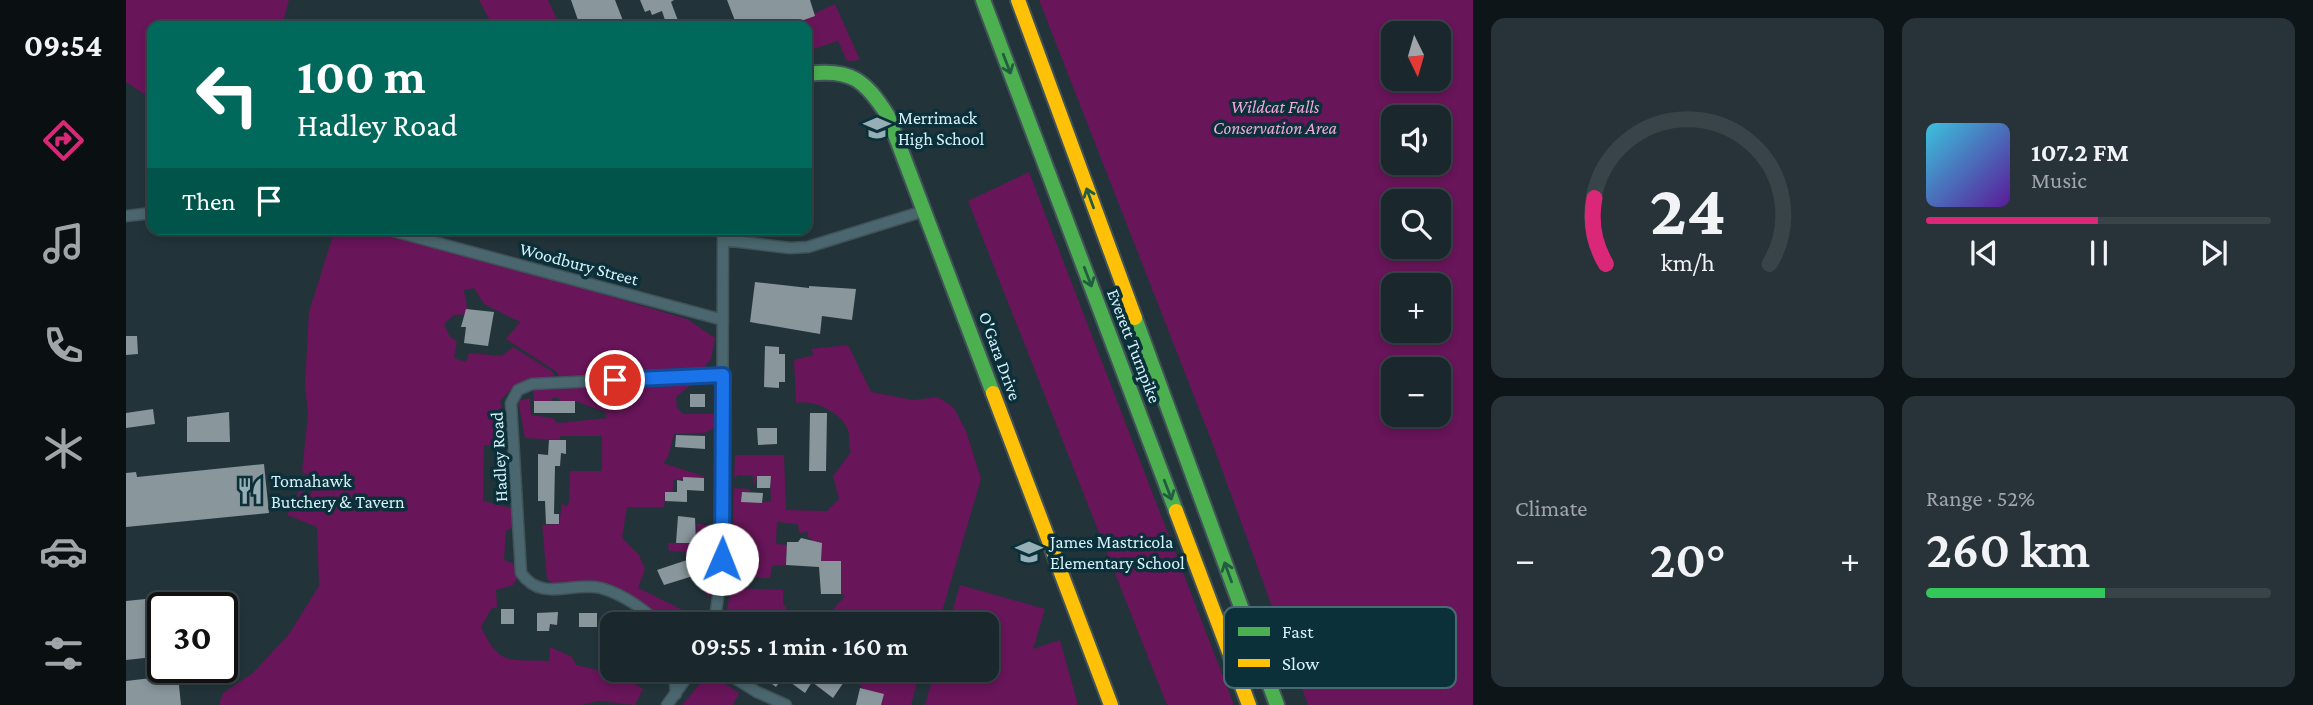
<!DOCTYPE html>
<meta charset="utf-8">
<style>
:root{--surface:#1a272c;--page:#273338;--text:#f1f3f6;--muted:#9fa5a9;--line:#384448;--accent:#db2777}
body{margin:0;font-family:"Crimson Pro",serif;background:var(--page);color:var(--text);height:100vh;display:flex;flex-direction:column;font-size:26px;white-space:nowrap}
*{box-sizing:border-box;margin:0}
p{font-size:23px;color:var(--muted)}
.icon{flex:none;width:38px;height:38px;fill:none;stroke:currentColor;stroke-width:2;stroke-linecap:round;stroke-linejoin:round}
.map{position:relative;flex:1;overflow:hidden}
.panel{display:flex;flex-direction:column;gap:18px;padding:18px;background:#0e1518;width:840px}
.panel>*{flex:none}
.banner{position:absolute;left:21px;top:21px;width:665px;height:214px;border-radius:14px;box-shadow:0 4px 10px #0003,0 0 0 2px var(--line);background:#00695c;color:#fff;overflow:hidden}
.needle{width:46px;rotate:175deg}
.tools{position:absolute;left:1255px;top:21px;display:grid;gap:14px}
.tools a{display:grid;place-items:center;width:70px;height:70px;border-radius:14px;background:var(--surface);box-shadow:0 4px 10px #0003,0 0 0 2px var(--line);font-size:35px}
.speed{position:absolute;left:21px;top:592px;display:flex;gap:14px;font-size:35px;font-weight:700;text-align:center}
.speed>*{display:grid;place-content:center;width:91px;height:91px;border-radius:50%;background:var(--surface);box-shadow:0 4px 10px #0003,0 0 0 2px var(--line);line-height:1}
.speed .limit{border:4px solid #111;border-radius:10px;background:#fff;color:#111}
.pin{position:absolute;display:grid;place-items:center;width:60px;height:60px;color:#fff;margin:-30px;border:4px solid #fff;border-radius:50%;box-shadow:0 2px 7px #0007}
.me{position:absolute;width:77px;margin:-38px;rotate:1deg;stroke-linejoin:round;filter:drop-shadow(0 0 5px #0008)}
.turn{display:flex;align-items:center;gap:24px;height:147px;padding:0 35px;font-size:32px}
.turn .icon{width:91px;height:91px;stroke-width:2.5}
.turn b{display:block;font-size:49px;line-height:60px}
.then{display:flex;align-items:center;height:66px;padding:0 35px;background:#0003;gap:14px;font-size:26px}
.big{font-size:52px;font-weight:600;line-height:1.1}
.panel .widget{flex:1;display:flex;flex-direction:column;justify-content:center;gap:10px;min-width:0;padding:0 24px;border-radius:14px;background:var(--page)}
.panel .dial{align-items:center;gap:0}
.dial svg{height:182px;overflow:visible;fill:none;stroke:var(--line);stroke-width:7;stroke-linecap:round;text-anchor:middle}
.dial text{fill:var(--text);stroke:none}
.song{display:flex;align-items:center;gap:21px}
.cover{width:84px;height:84px;border-radius:10px;background:linear-gradient(135deg,hsl(190 70% 55%),hsl(270 70% 35%))}
.played{height:7px;border-radius:4px;background:linear-gradient(90deg,var(--accent) 50%,var(--line) 50%)}
.keys{display:flex;justify-content:space-around;direction:ltr}
.heat{display:flex;justify-content:space-between;align-items:center;font-size:38px;direction:ltr}
.charge{height:10px;border-radius:5px;background:linear-gradient(90deg,#34c759 52%,var(--line) 0)}
.panel .tiles{flex:1;display:grid;gap:18px;grid-template-columns:repeat(2,1fr)}
.trip{position:absolute;left:474px;top:612px;width:399px;height:70px;border-radius:14px;background:var(--surface);box-shadow:0 4px 10px #0003,0 0 0 2px var(--line);font-weight:600;line-height:70px;text-align:center}
main{display:flex;flex:1;min-height:0}
.tab-bar{display:flex;flex-direction:column;width:126px;justify-content:space-around;align-items:center;background:#0a1012;color:var(--muted)}
.tab-bar .icon{width:49px;height:49px}
.tab-bar .active{color:var(--accent)}
.tab-bar b{font-size:32px;color:var(--text)}
.map>svg:first-child{display:block}
.green{fill:#681559;fill-rule:evenodd}
.building{fill:#89969b}
.lines{fill:none;stroke-linecap:round;stroke-linejoin:round}
.street-casing{stroke:#415258;stroke-width:13}
.fast-casing{stroke:#415258;stroke-width:18}
.slow-casing{stroke:#415258;stroke-width:18}
.street{stroke:#4a666e;stroke-width:10}
.fast{stroke:#4caf50;stroke-width:14}
.slow{stroke:#ffc107;stroke-width:14}
.oneway{stroke:#225c41}
.route-casing{stroke:#114b97;stroke-width:18}
.route{stroke:#1a73e8;stroke-width:12}
.labels{text-anchor:middle;dominant-baseline:central;stroke-width:7;stroke-linejoin:round;paint-order:stroke}
.park-label{font-size:18px;font-style:italic;fill:#f3a7db;stroke:#0c3039}
.poi-label{font-size:18px;fill:#d5f1fb;stroke:#0c3039;text-anchor:start}
.street-label{font-size:18px;fill:#d5f1fb;stroke:#0c3039}
.key{fill:#0c3039;stroke:#486a73;stroke-width:2}
.key-label{font-size:19px;fill:#d5f1fb}
</style>
<main>
<nav class="tab-bar">
<b>09:54</b>
<svg class="icon active" aria-label="directions" viewBox="0 0 24 24"><path d="M12 3l9 9-9 9-9-9zM9 14v-3h6M13 9l2 2-2 2"/></svg>
<svg class="icon" aria-label="music" viewBox="0 0 24 24"><path d="M9 18V5l10-2v13"/><circle cx="6" cy="18" r="3"/><circle cx="16" cy="16" r="3"/></svg>
<svg class="icon" aria-label="phone" viewBox="0 0 24 24"><path d="M5 4h4l2 5-3 2q2 4 5 5l2-3 5 2v4C11 20 4 13 5 4z"/></svg>
<svg class="icon" aria-label="climate" viewBox="0 0 24 24"><path d="M12 3v18M4 7l16 10M4 17L20 7"/></svg>
<svg class="icon" aria-label="car" viewBox="0 0 24 24"><path d="M5 17H2v-5l4-1 3-4h7l3 4 3 1v5h-3M9 17h6M6 11h13"/><circle cx="7" cy="17" r="2"/><circle cx="17" cy="17" r="2"/></svg>
<svg class="icon" aria-label="filters" viewBox="0 0 24 24"><path d="M4 7h16M4 17h16"/><circle cx="9" cy="7" r="2"/><circle cx="15" cy="17" r="2"/></svg>
</nav>
<div class="map">
<svg width="1347" height="705" viewBox="0 0 1347 705">
<rect width="100%" height="100%" fill="#22343a"/>
<path class="green" d="M0 0H163L156 26H26V99L0 82Z
M353 0H422L434 26H367Z
M913 0H1347V705H1182L1084 437ZM1267 33H1312V79H1267ZM1267 117H1312V163H1267ZM1267 201H1312V247H1267ZM1267 285H1312V331H1267ZM1267 369H1312V415H1267Z
M709 4 734 60 721 61 712 41 681 51V26H661Z
M903 172 1108 705H1041L842 201Z
M209 229 306 244 561 319 589 338 585 359 571 376 434 383 431 372 380 339 394 322 358 304 348 288 338 290 342 314 328 315 318 324 324 337 331 341 328 358 340 362 343 353 376 356 387 347 427 372 429 378 390 384 374 401 379 424 370 446 358 445 357 501 385 508 387 527 380 531 378 560 389 564 391 578 387 585 370 590 371 607 365 609 355 627C374 667 383 659 423 661L424 647 446 657 450 665 494 675 517 689 509 705 473 701 454 705H93L97 693 127 673 163 634 193 586 191 527 161 515 174 490 185 494 190 479 176 472 182 414 179 385 183 312Z
M722 345 745 392 787 400 812 397 828 408 840 431 855 479 812 625H598L605 588 657 590V605L660 606 661 614 702 615 719 596 715 594 714 561H695L685 538H681L682 532 673 533 672 524 651 522 650 544 661 545 660 565 646 566 644 578H605L608 488 624 489V492H616V502H645L644 476H631L628 486 627 476 612 475 608 478 609 455H658L660 510 701 511 713 499 707 476 725 452C722 444 724 437 722 430 716 412 686 399 670 403L668 360 688 355 685 349Z
M566 384 550 397 551 408 557 414H587L590 427 578 433 548 434 542 457 537 463 580 477 547 480V492H539L538 507H501L496 538 513 555 519 569 512 588 557 610 546 620 548 625C530 621 519 602 502 595 482 586 451 587 429 585L421 579 416 525 433 524 436 504 441 506 443 502 444 471H476V436H434V440L399 438 392 401 404 398 405 415 426 418 432 423 481 418 479 412 449 401H433V398H426V401H408L407 388Z
M571 523 589 527 587 587 583 598 567 576 559 552 543 551 542 543H570Z
M834 585 919 609 907 649 934 640 952 705H799L809 670H861V625H822Z
M718 670H794L785 705H755Z
M583 673 613 693 607 705H556Z"/>
<path class="building" d="M445 0H489L499 26H454Z
M514 0H548L545 2 554 26H541L536 11 526 15 524 10 519 12Z
M601 0H684L689 16 661 26H611Z
M629 282 683 288V286L730 289 726 320 696 316 694 334 624 322Z
M340 309 368 312 362 346 338 343 340 327H335Z
M0 336H11L12 354 0 355Z
M639 346 653 347V354H659V382H653V388L638 387Z
M564 394H579V407H564Z
M408 401H449V413H408Z
M27 409 29 424 0 428V413Z
M103 412 104 442H61V417Z
M684 413H701L700 471H683Z
M631 428H651V444L632 445Z
M550 435 579 436V449L549 447Z
M423 440H440V454L435 453 434 466H429L428 514H433V524H420L419 501H412V454L422 455Z
M138 464 143 513 0 527V473L10 472 11 477Z
M631 476H645L644 488H631Z
M557 477 578 478V491L561 490V502L539 501V492H551V480L557 481Z
M616 492 637 493 636 503 615 502Z
M552 516 569 518 570 543H550Z
M675 538 696 543 695 561H715V594H695L693 567 660 565 661 542H672Z
M561 560 567 576 538 585 531 570Z
M68 594 69 607H37V656L0 660V601Z
M375 609H388V624H375Z
M432 612 431 625 424 624 423 631H411V613Z
M453 613H471V627H453Z
M627 670H708L720 679 707 698 686 682 679 693 657 677 650 687Z
M52 675 55 705H0V681Z
M734 688 758 694 755 705H730Z"/>
<g class="lines">
<defs>
<path id="street" d="M0 216 26 213
M260 229 597 320
M598 240 664 248 682 247 798 211
M535 625C517 609 499 595 475 588 445 581 416 603 395 573L385 403 392 390 406 384 597 375
M588 625 594 583 596 535 597 229
M548 670 550 694
M596 670 631 692 660 705
M541 705 566 670"/>
<path id="fast" d="M857 0 1050 511
M681 74C725 68 739 80 762 116L867 393
M1009 318 1151 705"/>
<path id="slow" d="M892 0 1009 318
M867 393 985 705
M1050 511 1123 705"/>
</defs>
<use href="#street" class="street-casing"/>
<use href="#fast" class="fast-casing"/>
<use href="#slow" class="slow-casing"/>
<use href="#street" class="street"/>
<use href="#fast" class="fast"/>
<use href="#slow" class="slow"/>
</g>
<defs><path id="oneway-shaft" d="M-6 0H5M1.5-3L5.5 0L1.5 3" fill="none" stroke-width="1.6" stroke-linecap="round" stroke-linejoin="round" transform="scale(1.75)"/></defs>
<g class="oneway">
<use href="#oneway-shaft" transform="translate(881 64) rotate(69)"/>
<use href="#oneway-shaft" transform="translate(964 198) rotate(-110)"/>
<use href="#oneway-shaft" transform="translate(962 277) rotate(69)"/>
<use href="#oneway-shaft" transform="translate(1042 490) rotate(69)"/>
<use href="#oneway-shaft" transform="translate(1102 572) rotate(-110)"/>
</g>
<g class="lines">
<defs>
<path id="route" d="M489 380 597 375 596 559"/>
</defs>
<use href="#route" class="route-casing"/>
<use href="#route" class="route"/>
</g>
<defs>
<symbol id="school-bare" viewBox="-9 -9 18 18"><path d="M0-5L7-2L0 1L-7-2ZM-4 1L0 2.5L4 1V4Q0 6-4 4Z" fill="#96afb7" stroke="#0c3039" stroke-width="2.5" paint-order="stroke"/></symbol>
<symbol id="restaurant-bare" viewBox="-9 -9 18 18"><path d="M-5-6h1v4h1v-4h1v4h1v-4h1v5L-1.5 .5V6h-2V.5L-5-1ZM5-6V6H3V1.5H1.5Q1.5-4 5-6Z" fill="#96afb7" stroke="#0c3039" stroke-width="2.5" paint-order="stroke"/></symbol>
</defs>
<g fill-rule="evenodd">
<use href="#school-bare" x="732" y="109" width="38" height="38"/>
<use href="#restaurant-bare" x="105" y="472" width="38" height="38"/>
<use href="#school-bare" x="884" y="533" width="38" height="38"/>
</g>
<g class="labels">
<g class="park-label">
<text x="1149" y="107">Wildcat Falls<tspan x="1149" dy="21">Conservation Area</tspan></text>
</g>
<g class="poi-label">
<text x="772" y="118">Merrimack<tspan x="772" dy="21">High School</tspan></text>
<text x="145" y="481">Tomahawk<tspan x="145" dy="21">Butchery &amp; Tavern</tspan></text>
<text x="924" y="542">James Mastricola<tspan x="924" dy="21">Elementary School</tspan></text>
</g>
<g class="street-label">
<text transform="translate(453 264) rotate(15)">Woodbury Street</text>
<text transform="translate(1008 346) rotate(69)">Everett Turnpike</text>
<text transform="translate(874 356) rotate(70)">O'Gara Drive</text>
<text transform="translate(373 457) rotate(-93)">Hadley Road</text>
</g>
</g>
<rect x="1098" y="607" width="232" height="81" rx="10" class="key"/>
<rect x="1112" y="627" width="32" height="9" fill="#4caf50"/>
<rect x="1112" y="659" width="32" height="8" fill="#ffc107"/>
<g class="key-label">
<text x="1156" y="638">Fast</text>
<text x="1156" y="670">Slow</text>
</g>
</svg>
<div class="tools">
<a><svg class="needle" viewBox="-14 -14 28 28"><path d="M0-13l5 13h-10z" fill="#e53935"/><path d="M0 13l5-13h-10z" fill="#9fa5a9"/></svg></a>
<a><svg class="icon" aria-label="sound" viewBox="0 0 24 24"><path d="M4 9h4l5-4v14l-5-4H4zM17 9q2 3 0 6"/></svg></a>
<a><svg class="icon" aria-label="search" viewBox="0 0 24 24"><circle cx="10" cy="10" r="6"/><path d="M15 15l6 6"/></svg></a>
<a>+</a>
<a>−</a>
</div>
<div class="speed"><div class="limit">30</div></div>
<div class="pin" style="left:489px;top:380px;background:#d93025"><svg class="icon" aria-label="arrive" viewBox="0 0 24 24"><path d="M6 21V4h12l-3 4 3 4H6"/></svg></div>
<svg class="me" style="left:596px;top:559px" viewBox="-20 -20 40 40"><circle r="19" fill="#fff"/><path d="M0-13L10 11 0 6-10 11z" fill="#1a73e8"/></svg>
<div class="trip">09:55 · 1 min · 160 m</div>
<div class="banner">
<div class="turn"><svg class="icon" aria-label="left" viewBox="0 0 24 24"><path d="M17 20v-9H6M10 6l-5 5 5 5"/></svg><div><b>100 m</b>Hadley Road</div></div>
<div class="then">Then<svg class="icon" aria-label="arrive" viewBox="0 0 24 24"><path d="M6 21V4h12l-3 4 3 4H6"/></svg></div>
</div>
</div>
<section class="panel">
<div class="tiles">
<div class="widget dial"><svg viewBox="0 0 100 80">
<path d="M14 69A42 42 0 1 1 86 69"/>
<path d="M14 69A42 42 0 0 1 9 40" stroke="#db2777"/>
<text x="50" y="56" font-size="32" font-weight="700">24</text>
<text x="50" y="72" font-size="11">km/h</text>
</svg></div>
<div class="widget">
<div class="song"><i class="cover"></i><div><b>107.2 FM</b><p>Music</p></div></div>
<div class="played"></div>
<div class="keys"><svg class="icon" aria-label="previous" viewBox="0 0 24 24"><path d="M18 5L8 12l10 7zM5 5v14"/></svg><svg class="icon" aria-label="pause" viewBox="0 0 24 24"><path d="M8 5v14M16 5v14"/></svg><svg class="icon" aria-label="next" viewBox="0 0 24 24"><path d="M6 5l10 7-10 7zM19 5v14"/></svg></div>
</div>
<div class="widget"><p>Climate</p>
<div class="heat"><a>−</a><b class="big">20°</b><a>+</a></div>
</div>
<div class="widget"><p>Range · 52%</p><b class="big">260 km</b><div class="charge"></div></div>
</div>
</section>
</main>
